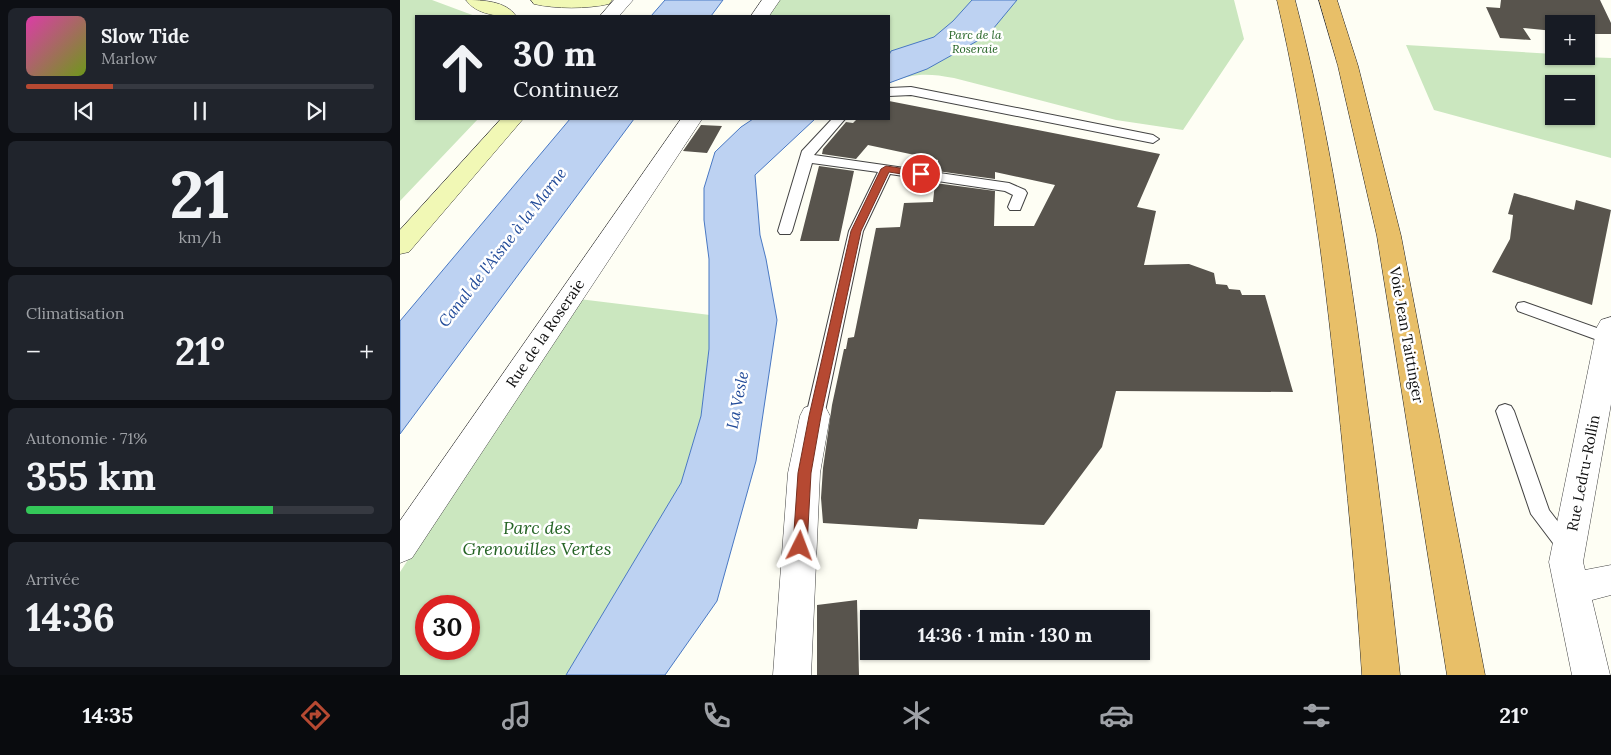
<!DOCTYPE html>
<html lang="fr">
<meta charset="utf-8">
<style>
:root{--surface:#171b24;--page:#20242c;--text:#f1f3f6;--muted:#9ea1a6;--line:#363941;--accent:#b64932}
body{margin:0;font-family:Lora,serif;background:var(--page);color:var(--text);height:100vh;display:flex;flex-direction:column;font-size:19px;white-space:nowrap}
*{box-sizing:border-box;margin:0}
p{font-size:16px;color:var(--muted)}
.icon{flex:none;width:28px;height:28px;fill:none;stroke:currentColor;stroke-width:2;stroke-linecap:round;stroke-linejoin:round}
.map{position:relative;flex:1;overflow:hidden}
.panel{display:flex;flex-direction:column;gap:8px;padding:8px;background:#0d0f14;width:400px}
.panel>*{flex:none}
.top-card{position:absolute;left:15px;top:15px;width:475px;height:105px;border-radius:0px;box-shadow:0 1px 4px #0004;background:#171b24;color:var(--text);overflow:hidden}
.fabs{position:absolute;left:1145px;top:15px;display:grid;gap:10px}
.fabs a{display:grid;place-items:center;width:50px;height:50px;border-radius:0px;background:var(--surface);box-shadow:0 1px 4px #0004;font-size:25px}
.speed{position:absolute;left:15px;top:595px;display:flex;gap:10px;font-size:25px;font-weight:700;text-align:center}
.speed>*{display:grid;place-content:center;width:65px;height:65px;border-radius:50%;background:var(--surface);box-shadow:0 1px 4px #0004;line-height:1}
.speed .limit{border:8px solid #d22;background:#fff;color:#111}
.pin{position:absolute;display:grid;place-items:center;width:42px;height:42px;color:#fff;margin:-21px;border:2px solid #fff;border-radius:50%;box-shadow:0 1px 5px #0007}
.me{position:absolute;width:55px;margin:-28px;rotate:3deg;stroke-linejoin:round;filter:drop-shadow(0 0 4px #0008)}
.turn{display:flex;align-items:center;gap:18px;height:105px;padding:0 15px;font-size:22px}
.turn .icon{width:65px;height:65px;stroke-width:2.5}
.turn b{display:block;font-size:35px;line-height:42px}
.big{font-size:38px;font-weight:700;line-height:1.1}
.panel .tile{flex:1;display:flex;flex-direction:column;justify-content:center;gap:8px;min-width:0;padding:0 18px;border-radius:8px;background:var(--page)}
.panel .dial{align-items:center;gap:0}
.dial b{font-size:65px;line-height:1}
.song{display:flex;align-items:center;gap:15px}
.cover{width:60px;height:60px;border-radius:8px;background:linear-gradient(135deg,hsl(320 70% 55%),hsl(80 70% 35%))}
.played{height:5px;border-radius:2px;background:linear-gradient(90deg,var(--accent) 25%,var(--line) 25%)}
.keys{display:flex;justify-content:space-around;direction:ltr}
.heat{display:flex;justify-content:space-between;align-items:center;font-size:28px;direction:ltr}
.charge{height:8px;border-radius:4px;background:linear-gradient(90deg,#34c759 71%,var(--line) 0)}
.trip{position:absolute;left:460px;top:610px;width:290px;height:50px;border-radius:0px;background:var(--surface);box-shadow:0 1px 4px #0004;font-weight:700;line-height:50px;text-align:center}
.dock{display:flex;height:80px;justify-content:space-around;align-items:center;background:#090b0e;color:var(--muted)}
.dock .icon{width:35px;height:35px}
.dock .selected{color:var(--accent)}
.dock b{font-size:22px;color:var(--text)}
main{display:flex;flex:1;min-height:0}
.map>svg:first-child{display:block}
.green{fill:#cbe7bf;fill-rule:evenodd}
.water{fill:#bdd2f2;stroke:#4978c3}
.building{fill:#58544d}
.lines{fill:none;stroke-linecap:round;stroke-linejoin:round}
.service-casing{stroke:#434343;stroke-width:2}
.minor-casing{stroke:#434343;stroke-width:1}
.tertiary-casing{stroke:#434343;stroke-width:1}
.secondary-casing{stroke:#323232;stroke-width:1}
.motorway-casing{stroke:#212121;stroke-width:1}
.service{fill:#fff;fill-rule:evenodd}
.minor{fill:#fff;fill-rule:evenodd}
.tertiary{fill:#fff;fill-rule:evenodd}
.secondary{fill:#f1f8b5;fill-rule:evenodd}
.motorway{fill:#e8bf68;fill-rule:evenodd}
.route{fill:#b64932;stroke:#762f20}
.labels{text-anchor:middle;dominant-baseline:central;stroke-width:5;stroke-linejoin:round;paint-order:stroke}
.far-park-label{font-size:12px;font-style:italic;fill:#256425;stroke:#fff}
.street-label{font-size:15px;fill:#101010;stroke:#fff}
.water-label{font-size:16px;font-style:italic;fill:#224b99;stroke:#fff}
.near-park-label{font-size:18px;font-style:italic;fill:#256425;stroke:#fff}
</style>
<main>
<section class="panel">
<div class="tile">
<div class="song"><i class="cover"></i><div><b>Slow Tide</b><p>Marlow</p></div></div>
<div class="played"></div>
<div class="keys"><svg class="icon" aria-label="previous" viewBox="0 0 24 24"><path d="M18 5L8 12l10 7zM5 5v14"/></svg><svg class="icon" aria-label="pause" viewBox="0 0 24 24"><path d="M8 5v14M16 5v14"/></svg><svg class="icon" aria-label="next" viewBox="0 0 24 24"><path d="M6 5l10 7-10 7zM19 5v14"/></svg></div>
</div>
<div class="tile dial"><b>21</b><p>km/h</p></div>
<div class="tile"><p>Climatisation</p>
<div class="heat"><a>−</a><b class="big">21°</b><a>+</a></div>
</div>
<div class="tile"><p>Autonomie · 71%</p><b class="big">355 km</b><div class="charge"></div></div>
<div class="tile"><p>Arrivée</p><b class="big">14:36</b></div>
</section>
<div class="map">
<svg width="1211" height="675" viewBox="0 0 1211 675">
<rect width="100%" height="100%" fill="#fefef4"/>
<path class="green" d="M0 0H32L75 16H16V119H78L0 201Z
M376 0H834L844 39 783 130 716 120 554 78C527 73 514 73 489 83V16H365Z
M1006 45 1154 54V56L1211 58V158L1034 110ZM1154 84H1186V116H1154Z
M179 299 310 315 309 349 301 416 281 483 166 675H0V572ZM26 606H69V649H26Z"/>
<path class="water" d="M265 0H323L311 16H251Z
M572 0H617L588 35 527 69 489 83V55L491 51 534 37 553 21Z
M170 119H234L0 434V321Z
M353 119H415L355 175 360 235 366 259 377 320 356 461 317 601 265 675H166L281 483 301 416 309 349V259L304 220V188L315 152 341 127Z"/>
<path class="building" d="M1101 0H1200L1211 23V34H1186V24H1154V31L1123 28 1131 40 1100 38 1086 7 1100 8Z
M489 101 760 154 737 207 756 211 744 265 789 264 814 273 816 284 827 285 829 289 840 290 842 295H865L893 392 716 391 702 447 644 525 519 519 517 529 423 523 421 498 423 468 432 405 444 349H446L448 338 454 337 476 228 500 227 504 203 533 202 535 183 595 191 594 226H634L655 185 595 172V179L537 171 538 160 468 145 456 159 422 154 423 149 446 122 453 123 457 119H489Z
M301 125 322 126 307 153 283 151Z
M419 166 454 171 439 241H400Z
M1114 193 1174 210 1176 200 1211 210 1192 305 1092 272 1110 239 1113 215 1108 214Z
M457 600 459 675H417V605Z"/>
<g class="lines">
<defs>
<path id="service" d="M511 87 753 135 759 139 753 143 511 95 489 96V88Z
M432 119H445L414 155 609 183 625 190 627 193 620 210H610L608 207 613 195 605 191 490 174 463 231 424 416 421 421 415 423 409 421 406 416 449 231 478 172 412 163 392 231 390 234H380L378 231 402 151Z
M1124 302 1211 333V343L1203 342 1118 311 1116 307 1118 303Z
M1105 404 1111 406 1114 411 1149 510 1179 549 1176 555 1169 558 1162 555 1131 514 1096 411 1099 406Z"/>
<path id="minor" d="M362 0H380L369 16H351Z
M281 119H302L12 558 0 563V521Z
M1211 317V404L1183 562 1185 570 1211 565V595L1192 600 1210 675H1172L1149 562 1197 327 1201 320Z
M415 404 426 408 430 416 420 473 411 675H373L388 473 400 416 404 408Z"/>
<path id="tertiary" d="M214 0H233L219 16H200Z"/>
<path id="secondary" d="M66 0C83 0 106 1 116 16 100 17 76 15 66 0Z
M131 0H212L209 4C187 9 156 9 134 4Z
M101 119H123L9 252 0 254V230Z"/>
<path id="motorway" d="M877 0H895C929 130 949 261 966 394 979 487 990 581 1000 675H962C956 581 947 487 937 392 923 260 907 129 877 0Z
M919 0H937L958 66 1001 236 1085 675H1047L977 236 938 66Z"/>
</defs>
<use href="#service" class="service-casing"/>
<use href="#minor" class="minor-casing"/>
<use href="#tertiary" class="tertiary-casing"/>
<use href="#secondary" class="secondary-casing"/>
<use href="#motorway" class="motorway-casing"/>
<use href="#service" class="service"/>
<use href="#minor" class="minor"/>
<use href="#tertiary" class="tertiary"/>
<use href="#secondary" class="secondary"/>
<use href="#motorway" class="motorway"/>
</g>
<path class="route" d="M486 166 521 171 526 174 521 177 489 172 461 231 421 416 411 473 407 546 405 550 400 552 395 550 393 546 398 473 409 416 451 231 481 169Z"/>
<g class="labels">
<g class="far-park-label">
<text x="575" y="34">Parc de la<tspan x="575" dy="14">Roseraie</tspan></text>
</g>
<g class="street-label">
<text transform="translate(145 333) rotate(-56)">Rue de la Roseraie</text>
<text transform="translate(1007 335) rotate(80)">Voie Jean Taittinger</text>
<text transform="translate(1183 473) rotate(-79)">Rue Ledru-Rollin</text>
</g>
<g class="water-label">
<text transform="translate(102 247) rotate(-52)">Canal de l'Aisne à la Marne</text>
<text transform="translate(337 400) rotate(-79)">La Vesle</text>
</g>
<g class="near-park-label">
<text x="137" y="527">Parc des<tspan x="137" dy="21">Grenouilles Vertes</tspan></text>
</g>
</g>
</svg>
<div class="fabs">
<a>+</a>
<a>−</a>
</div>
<div class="speed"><div class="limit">30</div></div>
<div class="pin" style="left:521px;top:174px;background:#d93025"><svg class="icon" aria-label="arrive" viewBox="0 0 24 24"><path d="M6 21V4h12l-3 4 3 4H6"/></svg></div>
<svg class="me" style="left:400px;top:546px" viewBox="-20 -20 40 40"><path d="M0-17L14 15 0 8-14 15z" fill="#b64932" stroke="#fff" stroke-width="4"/></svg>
<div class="trip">14:36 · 1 min · 130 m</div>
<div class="top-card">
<div class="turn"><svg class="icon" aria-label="ahead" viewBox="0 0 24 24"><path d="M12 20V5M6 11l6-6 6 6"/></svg><div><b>30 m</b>Continuez</div></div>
</div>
</div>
</main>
<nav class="dock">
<b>14:35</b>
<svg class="icon selected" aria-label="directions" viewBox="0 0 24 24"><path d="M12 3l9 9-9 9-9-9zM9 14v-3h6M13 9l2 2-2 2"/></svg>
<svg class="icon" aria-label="music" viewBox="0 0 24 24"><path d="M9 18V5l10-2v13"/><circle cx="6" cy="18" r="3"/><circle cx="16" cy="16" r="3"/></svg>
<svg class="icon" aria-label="phone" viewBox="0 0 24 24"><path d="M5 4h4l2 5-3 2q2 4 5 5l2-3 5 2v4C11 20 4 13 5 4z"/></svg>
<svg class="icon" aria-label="climate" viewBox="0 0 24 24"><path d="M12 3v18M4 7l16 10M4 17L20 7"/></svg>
<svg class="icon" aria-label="car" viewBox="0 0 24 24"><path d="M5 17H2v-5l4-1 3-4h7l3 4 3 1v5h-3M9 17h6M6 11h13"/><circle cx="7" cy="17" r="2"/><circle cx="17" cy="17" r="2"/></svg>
<svg class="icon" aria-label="filters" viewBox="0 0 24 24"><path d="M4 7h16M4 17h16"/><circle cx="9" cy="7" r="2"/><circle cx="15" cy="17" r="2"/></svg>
<b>21°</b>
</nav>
